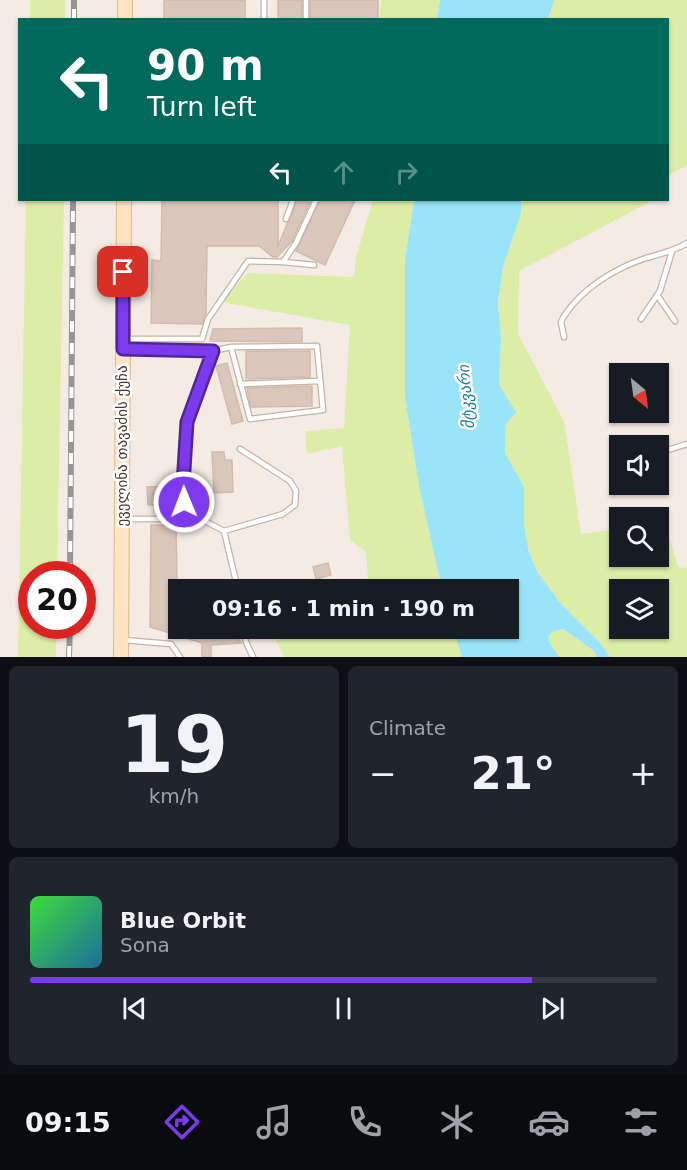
<!DOCTYPE html>
<meta charset="utf-8">
<style>
:root{--surface:#171b24;--page:#20242c;--text:#f1f3f6;--muted:#9ea1a6;--line:#363941;--accent:#7c3aed}
body{margin:0;font-family:"DejaVu Sans","Noto Sans Georgian",sans-serif;background:var(--page);color:var(--text);height:100vh;display:flex;flex-direction:column;font-size:22px;white-space:nowrap}
*{box-sizing:border-box;margin:0}
p{font-size:20px;color:var(--muted)}
.icon{flex:none;width:33px;height:33px;fill:none;stroke:currentColor;stroke-width:2;stroke-linecap:round;stroke-linejoin:round}
.map{position:relative;height:657px;overflow:hidden}
.details{display:flex;flex-direction:column;gap:9px;padding:9px;background:#0d0f14;flex:1}
.details>*{flex:none}
.banner{position:absolute;left:18px;top:18px;width:651px;height:183px;border-radius:0px;box-shadow:0 2px 4px #0004;background:#00695c;color:#fff;overflow:hidden}
.needle{width:39px;rotate:151deg}
.fabs{position:absolute;left:609px;top:363px;display:grid;gap:12px}
.fabs a{display:grid;place-items:center;width:60px;height:60px;border-radius:0px;background:var(--surface);box-shadow:0 2px 4px #0004;font-size:30px}
.speed{position:absolute;left:18px;top:561px;display:flex;gap:12px;font-size:30px;font-weight:700;text-align:center}
.speed>*{display:grid;place-content:center;width:78px;height:78px;border-radius:50%;background:var(--surface);box-shadow:0 2px 4px #0004;line-height:1}
.speed .limit{border:9px solid #d22;background:#fff;color:#111}
.pin{position:absolute;display:grid;place-items:center;width:51px;height:51px;color:#fff;margin:-26px;border-radius:12px;box-shadow:0 3px 9px #0006}
.me{position:absolute;width:66px;margin:-33px;rotate:359deg;stroke-linejoin:round;filter:drop-shadow(0 0 4px #0008)}
.turn{display:flex;align-items:center;gap:21px;height:126px;padding:0 30px;font-size:27px}
.turn .icon{width:78px;height:78px;stroke-width:2.5}
.turn b{display:block;font-size:42px;line-height:51px}
.lanes{display:flex;align-items:center;height:57px;padding:0 30px;background:#0003;justify-content:center;gap:30px;direction:ltr}
.lanes .off{opacity:.35}
.big{font-size:45px;font-weight:800;line-height:1.1}
.details .widget{flex:1;display:flex;flex-direction:column;justify-content:center;gap:9px;min-width:0;padding:0 21px;border-radius:9px;background:var(--page)}
.details .dial{align-items:center;gap:0}
.dial b{font-size:78px;line-height:1}
.song{display:flex;align-items:center;gap:18px}
.cover{width:72px;height:72px;border-radius:9px;background:linear-gradient(135deg,hsl(120 70% 55%),hsl(200 70% 35%))}
.played{height:6px;border-radius:3px;background:linear-gradient(90deg,var(--accent) 80%,var(--line) 80%)}
.keys{display:flex;justify-content:space-around;direction:ltr}
.heat{display:flex;justify-content:space-between;align-items:center;font-size:33px;direction:ltr}
.details .tiles{flex:1;display:grid;gap:9px;grid-template-columns:1fr 1fr}
.widget:last-child{grid-column:span 2}
.trip{position:absolute;left:168px;top:579px;width:351px;height:60px;border-radius:0px;background:var(--surface);box-shadow:0 2px 4px #0004;font-weight:800;line-height:60px;text-align:center}
.menu{display:flex;height:96px;justify-content:space-around;align-items:center;background:#090b0e;color:var(--muted)}
.menu .icon{width:42px;height:42px}
.menu .current{color:var(--accent)}
.menu b{font-size:27px;color:var(--text)}
.map>svg:first-child{display:block}
.green{fill:#dceda8;fill-rule:evenodd}
.water{fill:#99e4f8}
.building{fill:#dac7bb;stroke:#d2bbaa;stroke-width:1.5}
.lines{fill:none;stroke-linecap:round;stroke-linejoin:round}
.lane-casing{stroke:#c3b4a8;stroke-width:7}
.secondary-casing{stroke:#dcb990;stroke-width:16}
.lane{stroke:#fff;stroke-width:4.5}
.secondary{stroke:#ffe4c3;stroke-width:14}
.rail-casing{stroke:#959595;stroke-width:6}
.rail{stroke:#fff;stroke-width:4;stroke-dasharray:11;stroke-linecap:butt}
.route-casing{stroke:#51269a;stroke-width:15}
.route{stroke:#7c3aed;stroke-width:10}
.labels{text-anchor:middle;dominant-baseline:central;stroke-width:5;stroke-linejoin:round;paint-order:stroke}
.street-label{font-size:15px;fill:#473b33;stroke:#fff}
.water-label{font-size:16px;font-style:italic;fill:#1e7f9b;stroke:#fff}
</style>
<div class="map">
<svg width="687" height="657" viewBox="0 0 687 657">
<rect width="100%" height="100%" fill="#f4ece4"/>
<path class="green" d="M30 0H65V19H30Z
M381 0H440L437 19 379 20Z
M554 0H687V165L668 176V20L548 19Z
M26 200H64L57 574H32V626H56V657H18Z
M373 200H414L405 259V398L419 486 442 589H369L366 552 350 540 342 446 307 454 305 431 344 428 350 325 221 302 248 273 354 277 356 257Z
M521 200H650L648 203 519 271 518 334 564 421 581 534 619 529 620 556H658L659 523H665L678 567 687 568V657H610L600 643 561 604 538 573 529 553 524 525V487L505 453 506 424 499 385 501 336 498 303 503 267 521 213ZM620 590H658V628H620Z
M325 629H453L462 657H284L276 640Z
M563 629 594 651 597 657H560C550 646 539 632 563 629Z"/>
<path class="water" d="M440 0H554L548 19H437Z
M414 200H521V213L503 267 498 303 501 336 499 385 516 412 506 424 505 453 524 487V525L529 553 538 573 561 604 600 643 610 657H597L594 651 563 629C539 632 550 646 560 657H462L453 629 508 628V590L442 589 419 486 405 398V259Z"/>
<path class="building" d="M164 0H245V20H164Z
M278 0H302V20H278Z
M310 0H378V20H310Z
M162 200H278V246L297 200H311L292 241 277 257H273L259 246H207L206 314 202 324 151 323 152 260 161 261Z
M320 200H355L325 265 296 251Z
M302 328V342L210 341 213 329Z
M246 351H310V377L246 379Z
M227 363 243 421 232 424 216 366Z
M312 386V406L251 407 247 388Z
M212 452H224L225 460H232L233 492 214 493Z
M168 486 169 504 148 505 147 487Z
M151 525H176L178 628H234L241 643 211 645V657H202V643L150 627Z
M328 563 331 575 316 579 313 567Z"/>
<g class="lines">
<defs>
<path id="lane" d="M264 20V0
M306 20V0
M286 219 293 200
M283 262 314 265
M657 295 675 321
M641 319 660 291 672 251
M564 337 561 322 564 316C582 289 612 270 643 259 658 254 673 252 687 243
M126 339H202L208 319 248 261 283 262 296 243 316 200
M125 349 213 351 231 347 317 346 323 410 250 419 231 347
M240 384 320 381
M658 453 687 444
M123 519H201L224 531 283 514 295 505 296 491 290 481 240 449
M186 519 183 485 187 422 213 351
M224 531 238 590
M244 628 246 642 253 657
M124 640 171 644 180 657"/>
<path id="secondary" d="M125 20V0
M121 657 124 200"/>
</defs>
<use href="#lane" class="lane-casing"/>
<use href="#secondary" class="secondary-casing"/>
<use href="#lane" class="lane"/>
<use href="#secondary" class="secondary"/>
<defs>
<path id="rail" d="M74 20V0
M70 574 73 200
M69 657 70 626"/>
</defs>
<use href="#rail" class="rail-casing"/>
<use href="#rail" class="rail"/>
</g>
<g class="lines">
<defs>
<path id="route" d="M123 272V349L213 351 187 422 183 485 184 502"/>
</defs>
<use href="#route" class="route-casing"/>
<use href="#route" class="route"/>
</g>
<g class="labels">
<g class="street-label">
<text transform="translate(122 446) rotate(-90)">ეველინა თავაძის ქუჩა</text>
</g>
<g class="water-label">
<text transform="translate(466 397) rotate(-95)">მტკვარი</text>
</g>
</g>
</svg>
<div class="fabs">
<a><svg class="needle" viewBox="-14 -14 28 28"><path d="M0-13l5 13h-10z" fill="#e53935"/><path d="M0 13l5-13h-10z" fill="#9ea1a6"/></svg></a>
<a><svg class="icon" aria-label="sound" viewBox="0 0 24 24"><path d="M4 9h4l5-4v14l-5-4H4zM17 9q2 3 0 6"/></svg></a>
<a><svg class="icon" aria-label="search" viewBox="0 0 24 24"><circle cx="10" cy="10" r="6"/><path d="M15 15l6 6"/></svg></a>
<a><svg class="icon" aria-label="layers" viewBox="0 0 24 24"><path d="M12 4l9 5-9 5-9-5zM3 14l9 5 9-5"/></svg></a>
</div>
<div class="speed"><div class="limit">20</div></div>
<div class="pin" style="left:123px;top:272px;background:#d93025"><svg class="icon" aria-label="arrive" viewBox="0 0 24 24"><path d="M6 21V4h12l-3 4 3 4H6"/></svg></div>
<svg class="me" style="left:184px;top:502px" viewBox="-20 -20 40 40"><circle r="17" fill="#7c3aed" stroke="#fff" stroke-width="3"/><path d="M0-11L8 9 0 5-8 9z" fill="#fff"/></svg>
<div class="trip">09:16 · 1 min · 190 m</div>
<div class="banner">
<div class="turn"><svg class="icon" aria-label="left" viewBox="0 0 24 24"><path d="M17 20v-9H6M10 6l-5 5 5 5"/></svg><div><b>90 m</b>Turn left</div></div>
<div class="lanes"><svg class="icon" aria-label="left" viewBox="0 0 24 24"><path d="M17 20v-9H6M10 6l-5 5 5 5"/></svg><svg class="icon off" aria-label="ahead" viewBox="0 0 24 24"><path d="M12 20V5M6 11l6-6 6 6"/></svg><svg class="icon off" aria-label="right" viewBox="0 0 24 24"><path d="M7 20v-9h11M14 6l5 5-5 5"/></svg></div>
</div>
</div>
<section class="details">
<div class="tiles">
<div class="widget dial"><b>19</b><p>km/h</p></div>
<div class="widget"><p>Climate</p>
<div class="heat"><a>−</a><b class="big">21°</b><a>+</a></div>
</div>
<div class="widget">
<div class="song"><i class="cover"></i><div><b>Blue Orbit</b><p>Sona</p></div></div>
<div class="played"></div>
<div class="keys"><svg class="icon" aria-label="previous" viewBox="0 0 24 24"><path d="M18 5L8 12l10 7zM5 5v14"/></svg><svg class="icon" aria-label="pause" viewBox="0 0 24 24"><path d="M8 5v14M16 5v14"/></svg><svg class="icon" aria-label="next" viewBox="0 0 24 24"><path d="M6 5l10 7-10 7zM19 5v14"/></svg></div>
</div>
</div>
</section>
<nav class="menu">
<b>09:15</b>
<svg class="icon current" aria-label="directions" viewBox="0 0 24 24"><path d="M12 3l9 9-9 9-9-9zM9 14v-3h6M13 9l2 2-2 2"/></svg>
<svg class="icon" aria-label="music" viewBox="0 0 24 24"><path d="M9 18V5l10-2v13"/><circle cx="6" cy="18" r="3"/><circle cx="16" cy="16" r="3"/></svg>
<svg class="icon" aria-label="phone" viewBox="0 0 24 24"><path d="M5 4h4l2 5-3 2q2 4 5 5l2-3 5 2v4C11 20 4 13 5 4z"/></svg>
<svg class="icon" aria-label="climate" viewBox="0 0 24 24"><path d="M12 3v18M4 7l16 10M4 17L20 7"/></svg>
<svg class="icon" aria-label="car" viewBox="0 0 24 24"><path d="M5 17H2v-5l4-1 3-4h7l3 4 3 1v5h-3M9 17h6M6 11h13"/><circle cx="7" cy="17" r="2"/><circle cx="17" cy="17" r="2"/></svg>
<svg class="icon" aria-label="filters" viewBox="0 0 24 24"><path d="M4 7h16M4 17h16"/><circle cx="9" cy="7" r="2"/><circle cx="15" cy="17" r="2"/></svg>
</nav>
